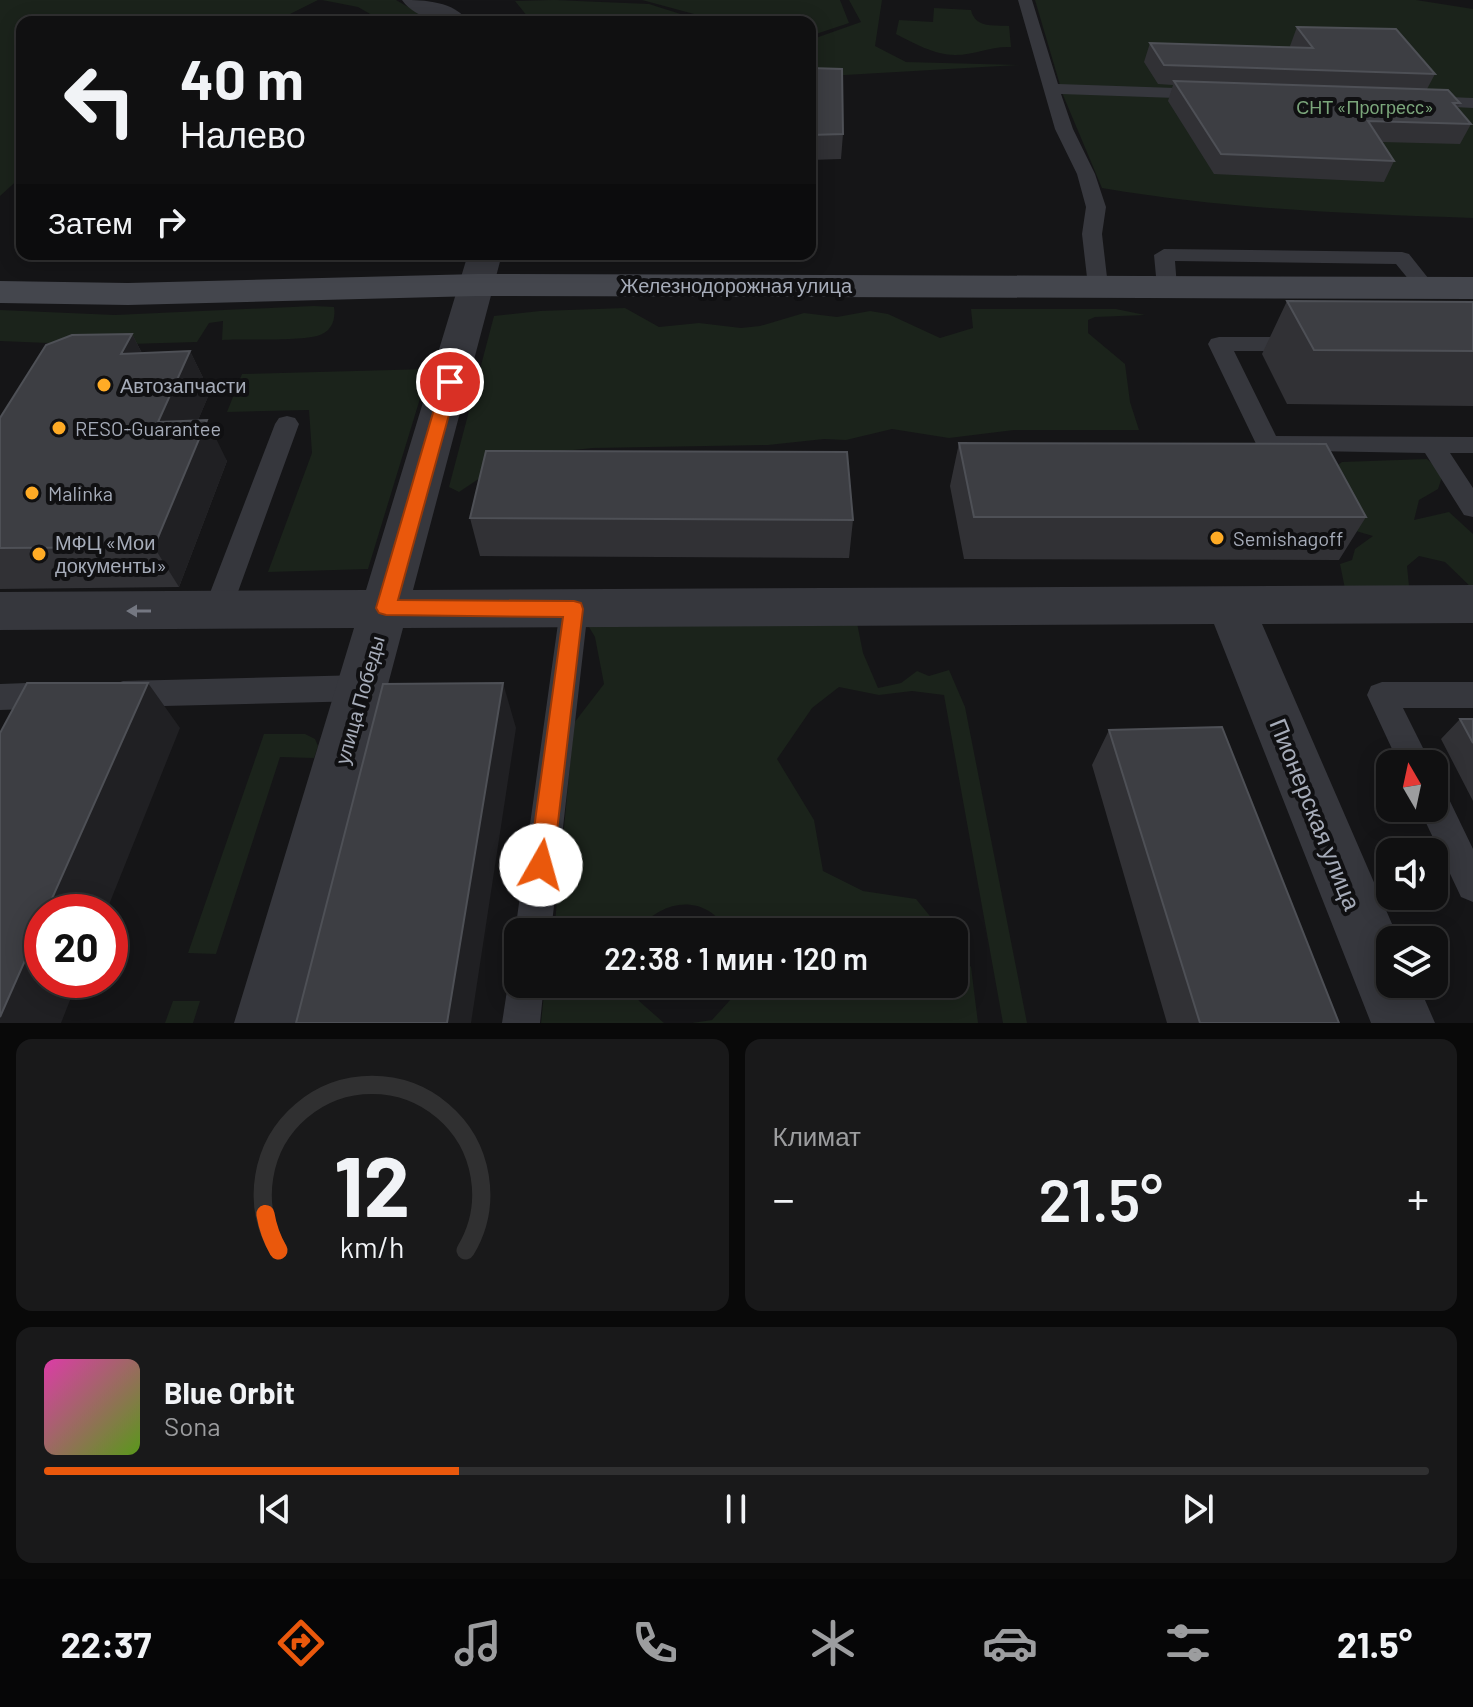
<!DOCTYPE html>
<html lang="ru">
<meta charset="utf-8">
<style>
:root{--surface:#101011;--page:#19191a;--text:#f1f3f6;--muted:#9c9d9f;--line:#303031;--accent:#ea580c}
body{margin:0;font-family:Barlow,sans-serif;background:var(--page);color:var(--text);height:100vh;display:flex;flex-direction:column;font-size:30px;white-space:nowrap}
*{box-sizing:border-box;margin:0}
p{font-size:26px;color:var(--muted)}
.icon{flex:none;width:44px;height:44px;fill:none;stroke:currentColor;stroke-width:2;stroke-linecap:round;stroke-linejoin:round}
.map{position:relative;height:1023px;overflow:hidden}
.side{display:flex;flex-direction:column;gap:16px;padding:16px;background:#090909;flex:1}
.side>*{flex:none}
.guide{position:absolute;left:16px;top:16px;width:800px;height:244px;border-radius:16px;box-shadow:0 4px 20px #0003,0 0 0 2px var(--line);background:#101011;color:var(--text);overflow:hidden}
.needle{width:52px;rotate:351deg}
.buttons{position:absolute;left:1376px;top:750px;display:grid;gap:16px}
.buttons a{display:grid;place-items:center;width:72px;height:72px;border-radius:16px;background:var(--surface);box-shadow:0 4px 20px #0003,0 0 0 2px var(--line);font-size:40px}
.speed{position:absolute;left:24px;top:894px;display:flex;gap:16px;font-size:40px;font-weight:700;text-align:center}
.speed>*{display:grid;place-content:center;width:104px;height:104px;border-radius:50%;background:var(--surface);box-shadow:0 4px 20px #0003,0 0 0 2px var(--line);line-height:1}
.speed .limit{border:12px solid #d22;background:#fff;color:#111}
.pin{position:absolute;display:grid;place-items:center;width:68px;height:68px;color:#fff;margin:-34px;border:4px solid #fff;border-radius:50%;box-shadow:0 2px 8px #0007}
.me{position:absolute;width:88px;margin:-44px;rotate:7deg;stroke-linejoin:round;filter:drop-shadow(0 0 6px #0008)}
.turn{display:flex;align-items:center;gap:28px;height:168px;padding:0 32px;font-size:36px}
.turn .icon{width:104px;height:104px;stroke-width:2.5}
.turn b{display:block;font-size:56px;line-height:68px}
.then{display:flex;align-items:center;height:76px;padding:0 32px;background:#0003;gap:16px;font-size:30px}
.big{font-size:60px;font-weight:600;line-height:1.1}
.side .tile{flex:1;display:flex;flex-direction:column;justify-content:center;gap:12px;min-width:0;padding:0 28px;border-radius:16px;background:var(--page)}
.side .dial{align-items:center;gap:0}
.dial svg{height:208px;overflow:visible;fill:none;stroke:var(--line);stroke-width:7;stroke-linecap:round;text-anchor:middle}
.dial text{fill:var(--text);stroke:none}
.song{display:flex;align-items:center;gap:24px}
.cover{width:96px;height:96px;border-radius:12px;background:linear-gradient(135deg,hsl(320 70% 55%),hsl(90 70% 35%))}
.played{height:8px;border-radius:4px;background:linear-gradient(90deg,var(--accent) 30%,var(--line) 30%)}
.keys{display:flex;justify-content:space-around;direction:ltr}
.heat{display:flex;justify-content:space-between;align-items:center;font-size:44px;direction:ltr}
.side .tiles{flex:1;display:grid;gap:16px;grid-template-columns:1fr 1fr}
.tile:last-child{grid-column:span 2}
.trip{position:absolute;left:504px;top:918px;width:464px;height:80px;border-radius:16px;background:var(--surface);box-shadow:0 4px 20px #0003,0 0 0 2px var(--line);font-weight:600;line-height:80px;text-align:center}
.tab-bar{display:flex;height:128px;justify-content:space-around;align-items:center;background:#060607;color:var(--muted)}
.tab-bar .icon{width:56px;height:56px}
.tab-bar .current{color:var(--accent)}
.tab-bar b{font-size:36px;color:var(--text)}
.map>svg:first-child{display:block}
.green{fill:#1b231b}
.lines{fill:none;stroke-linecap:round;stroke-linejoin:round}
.service{fill:#36373d;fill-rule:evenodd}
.minor{fill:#36373d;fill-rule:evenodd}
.secondary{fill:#44464d;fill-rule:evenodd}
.wall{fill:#313135}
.shaded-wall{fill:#202023}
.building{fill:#3d3e43;stroke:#4e5056;stroke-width:2}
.oneway{fill:#747781}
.route{fill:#ea580c;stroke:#983908;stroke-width:2}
.poi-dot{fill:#ffab25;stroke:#101012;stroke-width:3}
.labels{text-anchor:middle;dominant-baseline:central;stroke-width:8;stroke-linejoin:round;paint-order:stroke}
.far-park-label{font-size:18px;fill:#7ba67b;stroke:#101012}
.street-label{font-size:20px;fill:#a6acb9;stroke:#101012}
.poi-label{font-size:20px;fill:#a6acb9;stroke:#101012;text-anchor:start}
.near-street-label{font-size:24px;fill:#a6acb9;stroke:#101012}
</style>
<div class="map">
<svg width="1473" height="1023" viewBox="0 0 1473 1023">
<rect width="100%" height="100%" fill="#151517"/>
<path class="green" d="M0 0H318L274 22H22V176L0 196Z
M322 0H396L429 19 418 22H384L358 7Z
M554 0 649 4 690 17 723 22H532L515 1Z
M642 0H840L849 23 810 36V22H753L694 14Z
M849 0H882L875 46 906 62 1020 65 810 77V40L861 22Z
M1035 0H1416L1473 9V218C1350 214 1224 209 1102 188L1063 95Z
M934 8 971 10C975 28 993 25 1009 26L1011 47C991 46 975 55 955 55 935 55 913 43 896 34L899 20 933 22Z
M314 306 334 307C336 321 331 332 317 336 297 341 245 339 222 340L223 321 209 323 197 342 95 345 0 341V310L115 315Z
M625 308 659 327 699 323 741 328 760 326 804 313 837 317 870 311 888 314 940 338 973 328 971 309H1116L1145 315 1095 317 1088 320V333L1125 364 1130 402 1139 430H1014L949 438 892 429 846 440 824 439 768 445 593 448 513 456 459 492 449 487 494 316 540 311Z
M429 369 368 569 268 572 312 453 309 410 227 412 242 374Z
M1427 459 1443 474 1438 489 1419 500 1414 520 1449 512 1473 534V589L1445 562 1419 556 1407 566 1410 596 1346 594 1340 564 1352 560 1355 549 1373 536 1349 529 1320 478 1342 462Z
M586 622 857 623 863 653 878 688 901 683 917 671 929 676 949 670 965 707 1027 1023H1003L944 695 912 691 879 695 839 687 812 708 777 759 814 820 823 871 863 891 916 899 943 932H729C704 892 663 899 635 932H584L555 922 574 723 604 684 595 637Z
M264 734H305L315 739 318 746 314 758 280 757 216 954 188 953Z
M954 946 971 967 978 1023H692L712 1020 741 988 740 984H954Z
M545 984H632L639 1001 664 1023H541Z
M173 1001H200L193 1023H165Z"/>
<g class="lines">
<path class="service" d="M1018 0H1032L1058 84 1205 89 1213 94 1205 99 1061 94 1073 129 1095 174 1106 207 1102 234 1108 286 1105 290 1098 292 1088 286 1082 234 1086 207 1077 174 1055 129Z
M1424 96 1473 98V108L1418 105 1416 101Z
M1164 249 1402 252 1409 254 1436 288 1433 292H1419L1396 264 1175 261 1177 287 1167 293 1157 287 1154 255Z
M1219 337H1302L1310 339 1313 344 1310 349 1302 351H1234L1276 436 1473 437V453H1450L1473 488V517L1464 515 1425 453 1259 450 1208 344 1211 339Z
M287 416 295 418 299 424 231 611 227 619 217 622 207 619 203 611 275 424 279 418Z
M574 598 584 601 588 609 551 932H518V939L515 932 560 609 564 601Z
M363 675 374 679 378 688 374 697 363 701 123 707 112 703 108 694 112 685 123 681Z
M55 682 66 686 70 695 66 704 55 708 0 710V684Z
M1382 682H1473V708H1403L1431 764H1399L1367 695 1371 686Z
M1434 789 1446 793 1473 849V902L1461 897 1419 808H1434Z
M518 969V984H544L540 1023H502L508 984 513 971Z"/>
<path class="minor" d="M402 0C425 0 454 1 469 22 445 22 417 21 402 0Z
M468 254H502L413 590 1473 585V623L1262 624 1399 940H1390V984H1418L1435 1023H1371L1214 624 403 628 298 1023H234L354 628 0 630V592L366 590Z"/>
<path class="secondary" d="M477 274 1473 277V299L477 296 128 305 0 303V281L128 283Z"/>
</g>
<path class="wall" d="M1297 27 1435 74 1427 89 1460 103 1457 108 1471 124 1460 144 1382 142 1394 161 1384 182 1214 174 1168 101 1173 85 1158 84 1144 62 1150 43 1291 48 1290 46Z
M810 68 843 134 841 159 810 160Z
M1287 301 1473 302V406L1287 404 1262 354Z
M132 334 142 353 190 351 210 392 198 420 227 461 179 587 0 589V418Z
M959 443 1366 517 1339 560 964 559 950 486Z
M470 518 853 520 849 558 480 556Z
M1460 719H1473V801L1441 739Z
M1109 730 1339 1023H1167L1092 765Z"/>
<path class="shaded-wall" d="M132 334 153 375 121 354Z
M190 351 210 392 180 463 158 422Z
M207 420 227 461 179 587 154 547Z
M148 683 180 728 106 912H46Z
M503 683 516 728 471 1023H447Z
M42 922V980H78L61 1023H0V1017Z"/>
<path class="building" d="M1297 27 1396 29 1435 74 1164 65 1150 43 1313 48Z
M810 68 842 69 843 134 810 135Z
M1174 81 1448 90 1460 103H1453L1471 124 1368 121 1394 161 1221 154Z
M1287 301 1473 302V351L1314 350Z
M132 334 121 354 190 351 158 422 207 420 154 547 0 548V418L46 345 72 335Z
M959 443 1326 444 1366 517H974Z
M486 451 847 452 853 520 470 518Z
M27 683H148L46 912H42V922L0 1017V733Z
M503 683 447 1023H296L383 684Z
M1460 719H1473V743Z
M1222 727 1339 1023H1200L1109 730Z"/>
<defs><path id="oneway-solid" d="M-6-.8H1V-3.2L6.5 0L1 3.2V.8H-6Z" transform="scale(2)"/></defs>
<use class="oneway" href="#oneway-solid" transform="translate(139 611) rotate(180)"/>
<path class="route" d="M450 377 458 382 398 600 574 601 581 603 583 609 553 865 550 873 541 876 533 873 529 865 563 617 386 615 379 613 376 608 442 382Z"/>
<g class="poi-dot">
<circle cx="104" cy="385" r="8"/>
<circle cx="59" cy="428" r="8"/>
<circle cx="32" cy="493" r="8"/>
<circle cx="1217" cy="538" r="8"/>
<circle cx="39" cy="554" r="8"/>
</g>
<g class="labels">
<g class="far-park-label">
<text x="1365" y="107">СНТ «Прогресс»</text>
</g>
<g class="street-label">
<text x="736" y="285">Железнодорожная улица</text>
<text transform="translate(359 700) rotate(-74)">улица Победы</text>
</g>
<g class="poi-label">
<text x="120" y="385">Автозапчасти</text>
<text x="75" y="428">RESO-Guarantee</text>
<text x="48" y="493">Malinka</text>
<text x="1233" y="538">Semishagoff</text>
<text x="55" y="542">МФЦ «Мои<tspan x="55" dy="23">документы»</tspan></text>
</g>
<g class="near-street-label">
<text transform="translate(1316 814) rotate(68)">Пионерская улица</text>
</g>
</g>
</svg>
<div class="buttons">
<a><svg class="needle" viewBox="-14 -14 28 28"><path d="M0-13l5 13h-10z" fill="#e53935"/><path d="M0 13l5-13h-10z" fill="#9c9d9f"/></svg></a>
<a><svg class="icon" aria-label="sound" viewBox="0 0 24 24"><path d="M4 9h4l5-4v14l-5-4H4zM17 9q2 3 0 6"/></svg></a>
<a><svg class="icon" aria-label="layers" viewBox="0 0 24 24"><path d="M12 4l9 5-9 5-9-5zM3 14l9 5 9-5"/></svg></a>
</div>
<div class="speed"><div class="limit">20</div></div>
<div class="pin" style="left:450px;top:382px;background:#d93025"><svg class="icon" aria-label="arrive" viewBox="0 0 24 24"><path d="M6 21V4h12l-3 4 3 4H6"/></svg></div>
<svg class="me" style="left:541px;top:865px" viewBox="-20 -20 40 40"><circle r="19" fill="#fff"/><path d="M0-13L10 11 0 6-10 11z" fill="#ea580c"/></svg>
<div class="trip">22:38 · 1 мин · 120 m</div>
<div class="guide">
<div class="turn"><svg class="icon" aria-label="left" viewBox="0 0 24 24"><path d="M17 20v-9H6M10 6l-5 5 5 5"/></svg><div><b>40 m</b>Налево</div></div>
<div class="then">Затем<svg class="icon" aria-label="right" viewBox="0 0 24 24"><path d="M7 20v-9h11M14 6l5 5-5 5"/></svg></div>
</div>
</div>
<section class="side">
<div class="tiles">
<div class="tile dial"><svg viewBox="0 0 100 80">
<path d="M14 69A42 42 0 1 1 86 69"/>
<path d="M14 69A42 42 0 0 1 9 55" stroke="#ea580c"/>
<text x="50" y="56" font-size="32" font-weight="700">12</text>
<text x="50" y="72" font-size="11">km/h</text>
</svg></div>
<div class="tile"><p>Климат</p>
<div class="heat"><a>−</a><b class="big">21.5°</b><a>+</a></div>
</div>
<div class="tile">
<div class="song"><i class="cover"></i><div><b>Blue Orbit</b><p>Sona</p></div></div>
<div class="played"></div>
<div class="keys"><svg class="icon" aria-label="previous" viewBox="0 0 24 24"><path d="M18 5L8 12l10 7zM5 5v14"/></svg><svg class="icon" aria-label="pause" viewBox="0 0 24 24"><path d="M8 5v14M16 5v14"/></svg><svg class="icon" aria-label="next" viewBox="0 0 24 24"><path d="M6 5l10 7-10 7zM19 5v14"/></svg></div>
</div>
</div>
</section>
<nav class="tab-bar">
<b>22:37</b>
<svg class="icon current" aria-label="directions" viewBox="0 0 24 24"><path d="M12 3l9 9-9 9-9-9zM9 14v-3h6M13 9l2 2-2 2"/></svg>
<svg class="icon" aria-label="music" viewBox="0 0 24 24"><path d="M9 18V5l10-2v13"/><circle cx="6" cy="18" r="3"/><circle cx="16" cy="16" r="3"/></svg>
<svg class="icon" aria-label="phone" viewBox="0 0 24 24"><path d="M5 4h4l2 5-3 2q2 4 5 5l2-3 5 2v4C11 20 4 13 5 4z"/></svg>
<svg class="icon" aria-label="climate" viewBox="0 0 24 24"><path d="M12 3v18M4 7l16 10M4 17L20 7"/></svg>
<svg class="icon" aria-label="car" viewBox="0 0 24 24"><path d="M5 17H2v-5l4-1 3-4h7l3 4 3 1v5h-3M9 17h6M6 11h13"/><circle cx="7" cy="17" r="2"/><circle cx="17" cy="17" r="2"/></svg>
<svg class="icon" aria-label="filters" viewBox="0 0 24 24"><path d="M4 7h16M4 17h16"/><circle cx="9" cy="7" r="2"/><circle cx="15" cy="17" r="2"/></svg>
<b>21.5°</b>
</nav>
